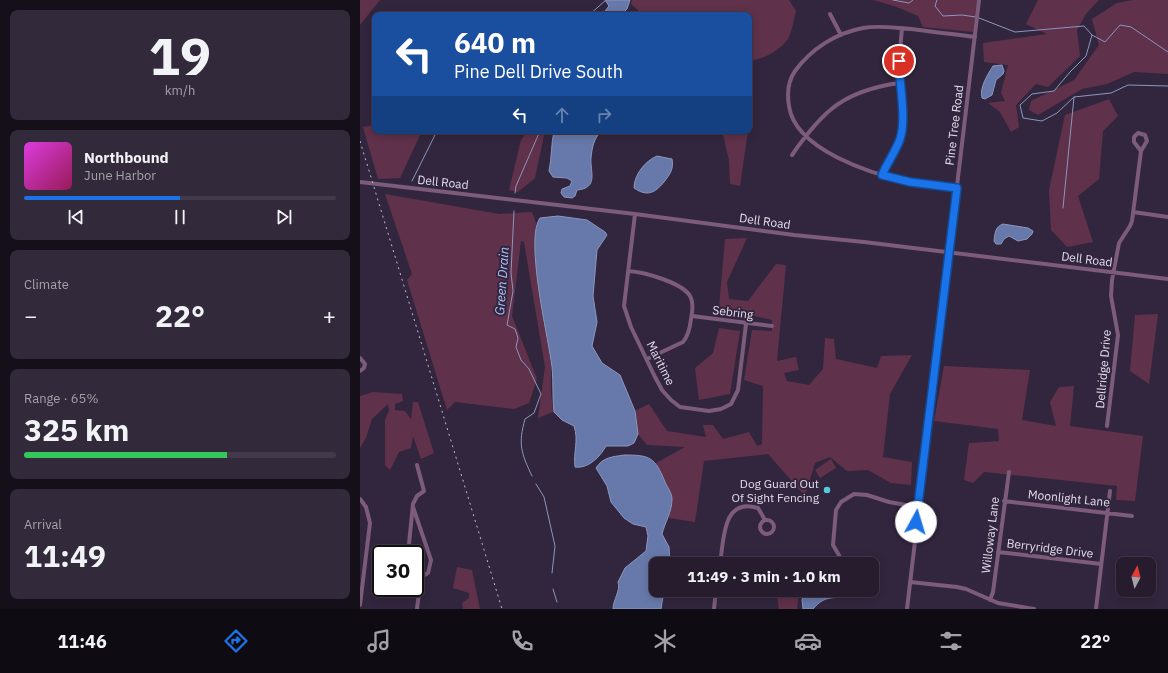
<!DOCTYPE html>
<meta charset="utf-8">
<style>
:root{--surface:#261c2e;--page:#32293a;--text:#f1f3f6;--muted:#a4a1aa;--line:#423a4a;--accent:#1a73e8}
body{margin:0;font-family:"IBM Plex Sans",sans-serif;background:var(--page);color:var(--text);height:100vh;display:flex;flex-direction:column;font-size:15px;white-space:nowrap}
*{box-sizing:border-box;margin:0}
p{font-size:13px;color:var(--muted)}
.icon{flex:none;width:22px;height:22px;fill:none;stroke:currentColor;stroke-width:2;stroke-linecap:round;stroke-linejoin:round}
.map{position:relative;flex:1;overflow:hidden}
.details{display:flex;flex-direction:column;gap:10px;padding:10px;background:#150f19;width:360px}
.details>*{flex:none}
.hud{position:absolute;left:12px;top:12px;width:380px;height:122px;border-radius:8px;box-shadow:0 2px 10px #0003,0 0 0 1px var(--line);background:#1a4fa0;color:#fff;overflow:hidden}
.needle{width:26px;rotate:7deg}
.fabs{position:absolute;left:756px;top:557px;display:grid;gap:8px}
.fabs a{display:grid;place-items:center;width:40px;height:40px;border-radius:8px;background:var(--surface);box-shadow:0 2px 10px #0003,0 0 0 1px var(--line);font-size:20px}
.speed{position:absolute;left:12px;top:545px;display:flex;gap:8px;font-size:20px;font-weight:700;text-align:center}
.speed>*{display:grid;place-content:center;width:52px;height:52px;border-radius:50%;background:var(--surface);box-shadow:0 2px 10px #0003,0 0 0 1px var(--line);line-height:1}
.speed .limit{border:2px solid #111;border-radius:6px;background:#fff;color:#111}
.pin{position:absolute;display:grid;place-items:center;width:34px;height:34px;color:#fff;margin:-17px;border:2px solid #fff;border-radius:50%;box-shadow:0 1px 4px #0007}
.me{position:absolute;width:44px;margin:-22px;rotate:6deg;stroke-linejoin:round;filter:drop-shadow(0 0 3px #0008)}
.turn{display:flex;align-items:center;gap:14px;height:84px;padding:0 16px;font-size:18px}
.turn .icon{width:52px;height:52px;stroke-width:2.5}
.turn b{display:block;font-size:28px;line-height:34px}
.lanes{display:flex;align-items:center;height:38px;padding:0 16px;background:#0003;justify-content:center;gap:20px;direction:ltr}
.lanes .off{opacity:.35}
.big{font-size:30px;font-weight:700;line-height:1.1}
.details .tile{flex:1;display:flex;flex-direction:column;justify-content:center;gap:6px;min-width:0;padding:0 14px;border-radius:8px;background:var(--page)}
.details .dial{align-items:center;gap:0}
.dial b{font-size:52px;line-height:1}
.song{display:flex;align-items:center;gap:12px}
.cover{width:48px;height:48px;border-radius:6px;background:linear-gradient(135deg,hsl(300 70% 55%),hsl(330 70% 35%))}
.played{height:4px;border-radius:2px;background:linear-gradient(90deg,var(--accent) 50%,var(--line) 50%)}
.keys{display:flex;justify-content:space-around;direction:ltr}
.heat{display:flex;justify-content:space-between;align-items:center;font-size:22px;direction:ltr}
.charge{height:6px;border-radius:3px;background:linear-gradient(90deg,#34c759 65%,var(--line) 0)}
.trip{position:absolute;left:289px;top:557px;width:230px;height:40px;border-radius:8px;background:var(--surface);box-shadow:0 2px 10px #0003,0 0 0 1px var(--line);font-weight:700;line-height:40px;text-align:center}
.tab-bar{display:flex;height:64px;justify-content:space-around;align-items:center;background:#0f0b12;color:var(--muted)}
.tab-bar .icon{width:28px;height:28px}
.tab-bar .selected{color:var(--accent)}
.tab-bar b{font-size:18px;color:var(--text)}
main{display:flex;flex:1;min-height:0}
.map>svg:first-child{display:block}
.green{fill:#60314a}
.water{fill:#6779aa;stroke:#8c96be}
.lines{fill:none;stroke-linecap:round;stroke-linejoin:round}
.stream{stroke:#8c96be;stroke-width:1}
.minor{stroke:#7c5b7b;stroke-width:4}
.rail{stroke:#c3bacc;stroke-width:1;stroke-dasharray:2 4;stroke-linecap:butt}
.route-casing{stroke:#114b97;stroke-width:10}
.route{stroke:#1a73e8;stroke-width:7}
.poi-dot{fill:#54cadd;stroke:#32263e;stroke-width:1.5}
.labels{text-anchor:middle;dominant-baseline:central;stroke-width:4;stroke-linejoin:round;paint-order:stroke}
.street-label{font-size:12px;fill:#e3dbeb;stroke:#32263e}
.poi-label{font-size:12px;fill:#e3dbeb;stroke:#32263e;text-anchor:end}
.water-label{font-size:13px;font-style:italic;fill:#adc4ff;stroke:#32263e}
</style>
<main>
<section class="details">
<div class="tile dial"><b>19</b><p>km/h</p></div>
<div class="tile">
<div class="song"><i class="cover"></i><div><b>Northbound</b><p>June Harbor</p></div></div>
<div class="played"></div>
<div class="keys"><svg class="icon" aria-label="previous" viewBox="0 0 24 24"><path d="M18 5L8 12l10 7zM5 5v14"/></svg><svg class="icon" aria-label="pause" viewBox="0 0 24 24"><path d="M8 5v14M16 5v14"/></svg><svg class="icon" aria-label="next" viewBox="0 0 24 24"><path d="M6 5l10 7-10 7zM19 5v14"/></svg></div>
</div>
<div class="tile"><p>Climate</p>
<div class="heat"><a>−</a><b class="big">22°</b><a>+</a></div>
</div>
<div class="tile"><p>Range · 65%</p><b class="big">325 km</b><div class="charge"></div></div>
<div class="tile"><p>Arrival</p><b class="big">11:49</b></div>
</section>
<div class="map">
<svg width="808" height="609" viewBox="0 0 808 609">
<rect width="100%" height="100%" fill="#32263e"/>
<path class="green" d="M0 0H20L0 25Z
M272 0H429L436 11C434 19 432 32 428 39 420 50 402 61 389 60V15H278L279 11 271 4Z
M513 0H617L613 32 563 27 558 16 534 6Z
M678 0H739L726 14 717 30 720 56 688 87 676 84 656 105 659 127 651 132 640 112 628 103 645 101 641 93 648 65 624 62 623 43 687 34 666 24Z
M773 0H808V74L774 72 747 84 722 89 678 115 669 110 671 101 714 80 739 45 732 19 757 3Z
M749 99 758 116 743 131 739 179 718 196 733 242 707 247 691 230 689 190 705 115Z
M15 125V131H62L40 178 18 179 3 127Z
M168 131H185L175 178 158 192 149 190 161 140Z
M362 131H388L380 186 370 184 369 160Z
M25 194 139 214 172 212 176 223 175 258 183 320 191 361V393L193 412 178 418 185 367 164 242 161 241 152 316 177 379 169 403 154 409 95 402 87 410 47 280 52 274Z
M387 238 367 282 369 299 388 301 416 264 426 265 417 361 436 357 439 370 424 373 427 381 449 385 463 369 465 338 474 339 476 359 517 368 521 356 552 355 530 394 523 457 552 462 551 485 531 483 508 470 487 471 470 457 455 463 445 496 408 454 344 461 335 522 309 518 312 498 296 463 325 447 287 445 278 434 275 411 289 404 307 431 346 437 343 425H353L363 439 389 432 397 446 402 444 403 386 384 380 392 330 412 331V320L359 308 365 239Z
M798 314 789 384 770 371 775 315Z
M359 328 380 331 370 394 339 400 335 368 353 353Z
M584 366 670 370 662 420 696 426 690 402 699 387 714 386 710 426 783 436 775 501 756 500 757 486 624 472 613 483 604 480 609 443 639 441 638 429 574 421Z
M13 392 42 394 43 401 35 404V410L45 411 51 419 53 402H58L74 453 61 459 53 436 51 448 39 452 30 470 25 465V420L29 410 28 404 12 419 6 438 0 448V396Z
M471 459 476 468 460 478 455 470Z
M97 567 112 570 120 609H103L102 603 109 598V593L93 588Z
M416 590H439L437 609H419Z"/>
<path class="water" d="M245 0H270L267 9 261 15H249L245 11 249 6Z
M642 65 644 71 643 74 636 80 632 95 625 99 622 98C619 88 628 74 633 66Z
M194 131H241C234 139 232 147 231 158 230 172 239 188 217 190L215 196 212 198 204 197 201 193 202 189 210 186 212 181 207 178 193 177 189 171C192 157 191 144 194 131Z
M297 156 312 159C314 169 310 174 304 182 295 193 287 197 274 188 274 175 285 161 297 156Z
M198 216 227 220 245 232 247 235 237 250 233 296 237 322 232 346 242 363 260 375 275 411 278 434 274 443 268 446H246C240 457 228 469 215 467 213 452 219 441 214 426L202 420 194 412C192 395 194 377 191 360 187 333 165 238 180 218Z
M643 224 668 228 673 231 672 234 667 239 658 241 649 236 644 239 641 244H636L634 241C635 233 635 227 643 224Z
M264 455C290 455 295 457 305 482 307 487 312 493 312 499 312 512 305 522 302 534L309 547 310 564H296V590H304L301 609H253C253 600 261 590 258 582L265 568 286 551 288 536 286 527 273 524 264 518 251 502 247 486 236 468C243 457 252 457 264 455Z
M445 590H485L489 591 488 596C471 599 465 595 453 609H443L442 600Z"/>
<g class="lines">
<path class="stream" d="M533 0 549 3 553 0
M577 0 575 6 583 16 602 15 616 17
M229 15 246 0
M619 18 655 32 724 26 732 35 726 56 710 72 694 91 672 94 660 105 663 118 682 121 697 113 714 97 751 93 768 85 808 86
M732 35 745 42 760 25 771 27 808 52
M52 181 77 131
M155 193 156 186 180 131
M703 208 714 97
M154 211 151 273 153 291 147 325 155 329 158 338 156 347 161 360 169 369 181 394 174 413 165 419C158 444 161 453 172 476
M176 484 184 497 195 546 192 573
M193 589 197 602"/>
<path class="minor" d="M470 14 481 35
M432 155C463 110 484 91 539 83
M522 175 540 140 543 126 539 83 540 50 542 28
M0 182 275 214 434 235 504 242 808 279
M597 187C581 185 565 185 549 182 512 174 435 150 429 106 427 94 428 81 435 71 451 49 476 33 503 28 519 25 535 28 551 29 572 32 593 34 615 37
M773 212 808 217
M275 214 264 306 271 327 294 375 302 390 311 400 320 407 349 411 361 409 371 404 378 390 386 324
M268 271C284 272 325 283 331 298 334 305 332 312 331 319 330 328 328 336 323 342L287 359
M332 316 412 326
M0 358 5 364 4 368 0 371
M747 426 758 335 751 296 752 280 759 243 770 226 772 221 781 151 787 141 785 135 778 133 774 137V142L781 151
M0 499 6 507 10 523 0 605
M644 501 772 516
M53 507 71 560 68 573 61 577 55 576
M400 527a7 7 0 1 1 14 0a7 7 0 1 1-14 0Z
M638 552 741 564
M48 554 53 504 57 496 64 491 57 465
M360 564C364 540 362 497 398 508L405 520
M495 564 480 557 473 545 476 510 481 502 494 494 507 495 529 502 558 507
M505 564 509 559 515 560 518 564V568L512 572
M550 582 597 587 606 589 638 603 674 609
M630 600 633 592 649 472
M57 609 61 577
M354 609 356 590
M547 609 619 0
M736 609 750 491"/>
<path class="rail" d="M0 141 142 609"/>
</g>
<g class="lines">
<defs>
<path id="route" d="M539 61C539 83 547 119 540 139 536 151 527 163 522 175L550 182 597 188 556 522"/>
</defs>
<use href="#route" class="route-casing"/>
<use href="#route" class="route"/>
</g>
<circle class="poi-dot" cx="467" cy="490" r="4"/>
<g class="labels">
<g class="street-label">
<text transform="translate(594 125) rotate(-83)">Pine Tree Road</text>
<text transform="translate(83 182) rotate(6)">Dell Road</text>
<text transform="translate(405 221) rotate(8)">Dell Road</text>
<text transform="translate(727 259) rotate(7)">Dell Road</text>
<text transform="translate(373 312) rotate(7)">Sebring</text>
<text transform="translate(301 363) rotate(63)">Maritime</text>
<text transform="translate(743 369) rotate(-85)">Dellridge Drive</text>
<text transform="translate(709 498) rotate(6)">Moonlight Lane</text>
<text transform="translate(630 535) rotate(-83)">Willoway Lane</text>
<text transform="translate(690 548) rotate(7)">Berryridge Drive</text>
</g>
<g class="poi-label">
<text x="459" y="483">Dog Guard Out<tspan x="459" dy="14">Of Sight Fencing</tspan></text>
</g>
<g class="water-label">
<text transform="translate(142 281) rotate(-86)">Green Drain</text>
</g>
</g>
</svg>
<div class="fabs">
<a><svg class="needle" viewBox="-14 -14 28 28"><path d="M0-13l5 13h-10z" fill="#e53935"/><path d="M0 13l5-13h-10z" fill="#a4a1aa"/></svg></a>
</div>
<div class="speed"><div class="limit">30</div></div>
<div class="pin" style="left:539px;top:61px;background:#d93025"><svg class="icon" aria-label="arrive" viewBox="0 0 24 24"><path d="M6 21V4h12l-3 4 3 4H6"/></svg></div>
<svg class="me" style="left:556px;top:522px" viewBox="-20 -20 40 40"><circle r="19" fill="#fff"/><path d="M0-13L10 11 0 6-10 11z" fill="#1a73e8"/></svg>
<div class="trip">11:49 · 3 min · 1.0 km</div>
<div class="hud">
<div class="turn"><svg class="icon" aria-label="left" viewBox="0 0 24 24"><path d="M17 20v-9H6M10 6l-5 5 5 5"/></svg><div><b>640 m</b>Pine Dell Drive South</div></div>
<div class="lanes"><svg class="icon" aria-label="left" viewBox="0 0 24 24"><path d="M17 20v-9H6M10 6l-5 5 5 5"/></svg><svg class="icon off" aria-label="ahead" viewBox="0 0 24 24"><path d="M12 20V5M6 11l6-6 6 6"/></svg><svg class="icon off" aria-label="right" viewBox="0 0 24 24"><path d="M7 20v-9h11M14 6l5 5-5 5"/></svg></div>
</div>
</div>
</main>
<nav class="tab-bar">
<b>11:46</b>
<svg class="icon selected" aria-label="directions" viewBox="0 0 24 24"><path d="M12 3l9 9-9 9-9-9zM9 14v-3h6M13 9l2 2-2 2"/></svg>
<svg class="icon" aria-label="music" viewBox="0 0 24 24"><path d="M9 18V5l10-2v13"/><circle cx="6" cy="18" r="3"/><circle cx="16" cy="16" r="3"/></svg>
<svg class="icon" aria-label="phone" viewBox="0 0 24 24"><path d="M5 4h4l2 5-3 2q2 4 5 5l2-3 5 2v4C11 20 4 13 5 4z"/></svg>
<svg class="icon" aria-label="climate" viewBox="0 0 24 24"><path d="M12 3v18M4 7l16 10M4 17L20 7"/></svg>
<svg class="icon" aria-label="car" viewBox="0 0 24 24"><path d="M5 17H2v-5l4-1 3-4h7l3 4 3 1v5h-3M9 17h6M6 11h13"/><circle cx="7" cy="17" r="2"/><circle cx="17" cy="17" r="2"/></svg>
<svg class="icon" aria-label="filters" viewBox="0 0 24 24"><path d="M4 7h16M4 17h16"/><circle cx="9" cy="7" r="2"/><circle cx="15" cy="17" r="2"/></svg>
<b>22°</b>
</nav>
